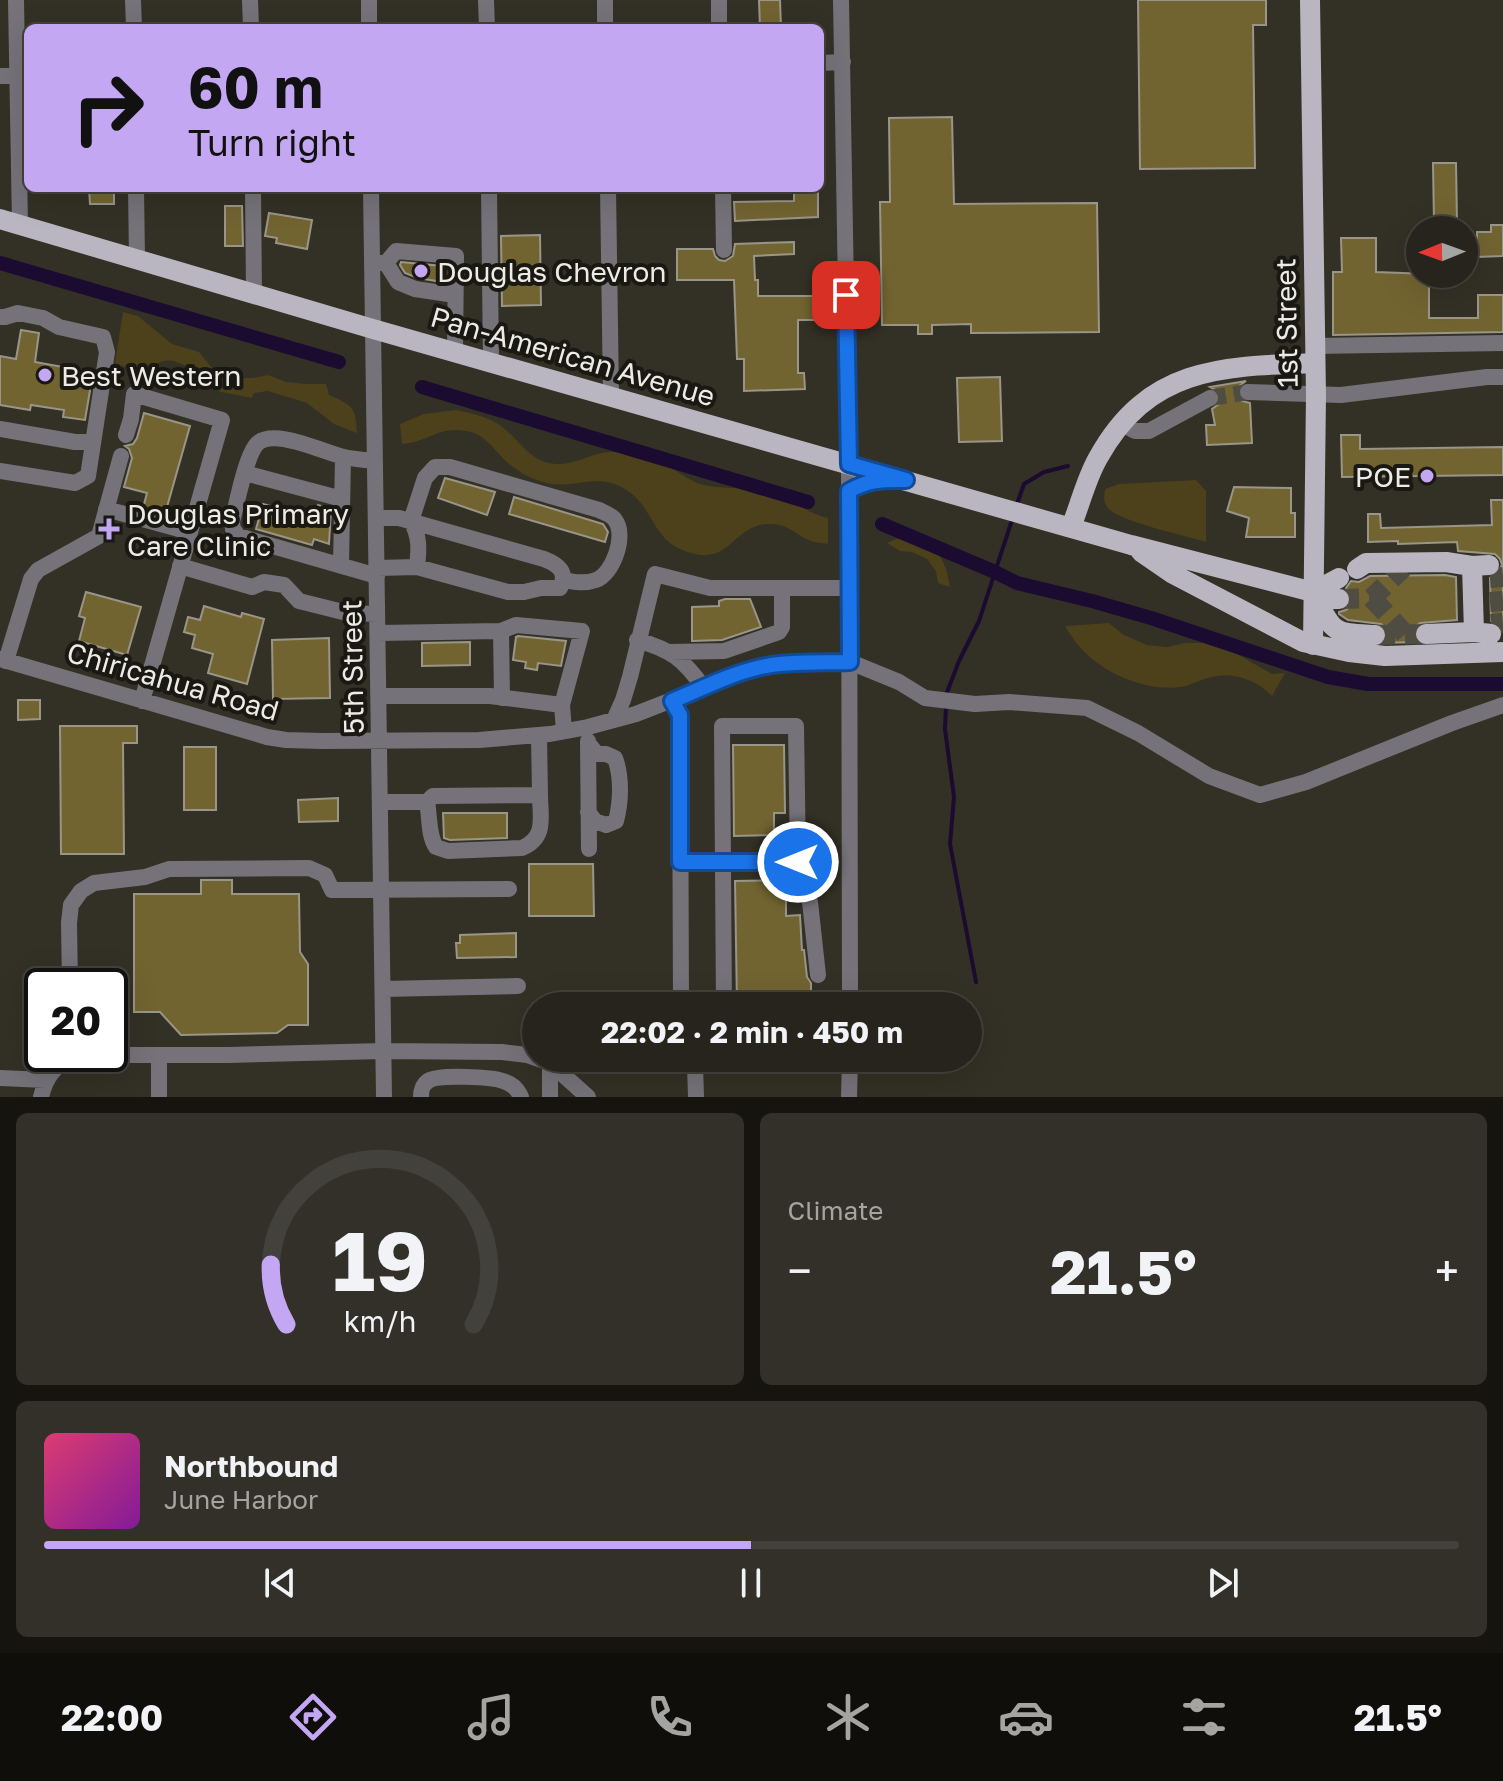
<!DOCTYPE html>
<meta charset="utf-8">
<style>
:root{--surface:#26241c;--page:#323029;--text:#f1f3f6;--muted:#a4a4a3;--line:#42413b;--accent:#c3a7f2}
body{margin:0;font-family:"Golos Text",sans-serif;background:var(--page);color:var(--text);height:100vh;display:flex;flex-direction:column;font-size:30px;white-space:nowrap}
*{box-sizing:border-box;margin:0}
p{font-size:26px;color:var(--muted)}
.icon{flex:none;width:44px;height:44px;fill:none;stroke:currentColor;stroke-width:2;stroke-linecap:round;stroke-linejoin:round}
.map{position:relative;height:1097px;overflow:hidden}
.panel{display:flex;flex-direction:column;gap:16px;padding:16px;background:#15140f;flex:1}
.panel>*{flex:none}
.guide{position:absolute;left:24px;top:24px;width:800px;height:168px;border-radius:12px;box-shadow:0 8px 32px #0002,0 0 0 2px var(--line);background:#c3a7f2;color:#111;overflow:hidden}
.needle{width:52px;rotate:269deg}
.buttons{position:absolute;left:1406px;top:216px;display:grid;gap:16px}
.buttons a{display:grid;place-items:center;width:72px;height:72px;border-radius:50%;background:var(--surface);box-shadow:0 8px 32px #0002,0 0 0 2px var(--line);font-size:40px}
.speed{position:absolute;left:24px;top:968px;display:flex;gap:16px;font-size:40px;font-weight:700;text-align:center}
.speed>*{display:grid;place-content:center;width:104px;height:104px;border-radius:50%;background:var(--surface);box-shadow:0 8px 32px #0002,0 0 0 2px var(--line);line-height:1}
.speed .limit{border:4px solid #111;border-radius:12px;background:#fff;color:#111}
.pin{position:absolute;display:grid;place-items:center;width:68px;height:68px;color:#fff;margin:-34px;border-radius:16px;box-shadow:0 4px 12px #0006}
.me{position:absolute;width:88px;margin:-44px;rotate:270deg;stroke-linejoin:round;filter:drop-shadow(0 0 6px #0008)}
.turn{display:flex;align-items:center;gap:28px;height:168px;padding:0 32px;font-size:36px}
.turn .icon{width:104px;height:104px;stroke-width:2.5}
.turn b{display:block;font-size:56px;line-height:68px}
.big{font-size:60px;font-weight:700;line-height:1.1}
.panel .tile{flex:1;display:flex;flex-direction:column;justify-content:center;gap:12px;min-width:0;padding:0 28px;border-radius:12px;background:var(--page)}
.panel .dial{align-items:center;gap:0}
.dial svg{height:208px;overflow:visible;fill:none;stroke:var(--line);stroke-width:7;stroke-linecap:round;text-anchor:middle}
.dial text{fill:var(--text);stroke:none}
.song{display:flex;align-items:center;gap:24px}
.cover{width:96px;height:96px;border-radius:12px;background:linear-gradient(135deg,hsl(340 70% 55%),hsl(290 70% 35%))}
.played{height:8px;border-radius:4px;background:linear-gradient(90deg,var(--accent) 50%,var(--line) 50%)}
.keys{display:flex;justify-content:space-around;direction:ltr}
.heat{display:flex;justify-content:space-between;align-items:center;font-size:44px;direction:ltr}
.panel .tiles{flex:1;display:grid;gap:16px;grid-template-columns:1fr 1fr}
.tile:last-child{grid-column:span 2}
.trip{position:absolute;left:522px;top:992px;width:460px;height:80px;border-radius:40px;background:var(--surface);box-shadow:0 8px 32px #0002,0 0 0 2px var(--line);font-weight:700;line-height:80px;text-align:center}
.dock{display:flex;height:128px;justify-content:space-around;align-items:center;background:#0f0e0b;color:var(--muted)}
.dock .icon{width:56px;height:56px}
.dock .current{color:var(--accent)}
.dock b{font-size:36px;color:var(--text)}
.map>svg:first-child{display:block}
.green{fill:#4c411b}
.lines{fill:none;stroke-linecap:round;stroke-linejoin:round}
.stream{stroke:#1c0b30;stroke-width:4}
.canal{stroke:#1c0b30;stroke-width:14}
.building{fill:#726431;stroke:#999588;stroke-width:2}
.minor-tunnel{stroke:#4f4c42;stroke-width:16;stroke-dasharray:16 8;stroke-linecap:butt}
.major-tunnel{stroke:#4f4c42;stroke-width:20;stroke-dasharray:20 10;stroke-linecap:butt}
.minor{stroke:#757379;stroke-width:16}
.major{stroke:#bab6c1;stroke-width:20}
.route-casing{stroke:#114b97;stroke-width:20}
.route{stroke:#1a73e8;stroke-width:14}
.poi-dot{fill:#c3a7f2;stroke:#191813;stroke-width:3}
.labels{text-anchor:middle;dominant-baseline:central;stroke-width:8;stroke-linejoin:round;paint-order:stroke}
.poi-label{font-size:28px;fill:#edebe4;stroke:#191813;text-anchor:start}
.street-label{font-size:28px;fill:#edebe4;stroke:#191813}
</style>
<div class="map">
<svg width="1503" height="1097" viewBox="0 0 1503 1097">
<rect width="100%" height="100%" fill="#333025"/>
<path class="green" d="M123 312 138 316 172 344 199 352 216 373 233 378H252L268 375 286 382 305 384H326L329 395C353 405 356 408 357 433L334 424 307 403 268 391 254 393 252 398 221 392 198 379 200 376C178 360 165 352 144 374L115 363Z
M456 410C474 414 492 417 506 430 520 442 530 459 549 463 566 467 581 459 597 454 609 451 621 451 633 454 646 456 657 460 668 466 679 472 689 480 700 484 720 490 745 486 767 492 789 497 806 513 828 518V544C820 543 811 542 804 538 791 529 783 523 766 524 730 528 730 568 685 551 653 540 653 508 628 491 596 469 572 493 540 481 530 478 521 473 513 467 496 455 488 434 466 431 438 426 426 443 402 444L400 424 424 414Z
M1196 480 1206 491V542C1187 536 1118 521 1108 508 1103 502 1104 496 1105 489L1119 484Z
M896 539C932 540 945 552 950 587L938 583 936 571 927 559 912 552 900 551 887 543Z
M1109 623 1124 635 1147 645 1167 647 1185 643H1211L1237 654 1272 674 1285 673 1272 696C1253 677 1229 671 1204 679 1198 681 1192 684 1186 686 1150 694 1102 674 1079 646 1073 640 1069 632 1065 626Z"/>
<g class="lines">
<path class="stream" d="M1017 504 1024 484 1044 472 1068 466
M946 695 959 661 979 621 1013 517
M946 704 945 729 954 797 950 844 976 982"/>
<path class="canal" d="M0 263 339 362
M422 387 808 502
M882 524 995 572 1017 583 1092 601 1151 618 1328 677 1368 684H1503"/>
</g>
<path class="building" d="M759 0H780L781 28H760Z
M1138 0H1266V25H1253L1255 168 1140 169Z
M952 117 954 204 1097 203 1099 332 971 333V324L932 325V334H918V325H882L880 202H890L889 118Z
M1433 163H1456L1457 223H1434Z
M89 188H114V204H90Z
M794 188H818V217L735 221 734 202 794 201Z
M225 206H242L243 246H225Z
M269 213 312 220 307 249 276 243 277 238 265 236Z
M1491 225H1503V256L1477 257V232H1491Z
M540 235 541 305 502 306 501 236Z
M1341 238H1376V272L1429 274V318H1478V295H1503V332L1333 335V272H1342Z
M794 242V254L754 256 755 280H758V296H824V320H798V373H804L805 389 744 391V359H737L734 280H677V249H713L715 256 719 260 725 261 733 256 735 244Z
M401 262 442 266V282L418 278 405 273 400 265Z
M21 330 39 333 35 362 91 372 90 379H92L85 420 63 417 64 410 31 405 30 410 0 405V356L16 359Z
M1000 377 1002 441 959 442 957 378Z
M1246 381 1239 386 1237 392 1242 401 1250 403 1252 443 1207 445 1206 425H1215L1212 409 1219 404 1221 399 1219 392 1210 387Z
M144 413 190 426 165 514 143 508 147 493 124 487 132 458 129 449 125 446 133 444 137 438Z
M1341 435H1360V449L1503 447V475L1342 477Z
M445 478 495 492 487 515 438 498Z
M1234 487 1291 488V513H1295V537H1246L1249 518 1227 511Z
M514 497 603 524 608 532 605 542 509 514Z
M1491 500H1503V629L1498 623 1491 621 1490 578 1497 575 1502 565 1500 559 1495 554 1458 551 1457 542 1398 544V541L1368 542V514H1380L1381 528 1492 525Z
M263 504 315 519 318 505 331 509 329 544 314 539 312 545 256 529Z
M1445 575 1456 577 1457 620 1420 623 1415 627 1413 634 1416 642 1385 643 1388 635 1386 628 1381 624 1348 620 1339 614V612L1346 610 1351 605 1352 598 1346 588 1351 581 1359 582 1370 576Z
M86 592 141 607 127 655 79 641 85 618 79 616Z
M725 599H750L761 627 722 640 692 641V607L719 606V601Z
M204 606 241 617 242 613 264 619 247 684 208 673 213 654 192 648 195 635 184 632 188 617 200 620Z
M518 636 566 641 561 666 538 663 537 670 525 668 526 662 513 660 516 637Z
M329 638 330 698 273 699 272 640Z
M470 642V665L422 666V643Z
M18 700H40V719L18 720Z
M60 726H137V743H123L124 854H61Z
M733 745H784L785 813H774V835L734 836Z
M184 747H216V810H184Z
M338 798V821L299 822 298 800Z
M443 813H507V838L450 840 444 838Z
M529 864H593L594 916H529Z
M201 880H232V894H299L300 952 308 964V1025H288L277 1033 181 1035 160 1012H134V894H201Z
M786 880V916L800 915 802 950H804L807 977 811 983V1006H737L735 881Z
M516 933V957L457 958 456 943H460V935Z"/>
<g class="lines">
<path class="minor-tunnel" d="M1210 398 1248 392"/>
<path class="major-tunnel" d="M1490 578 1503 577
M1372 598 1405 634
M1339 599 1372 598 1403 568
M1490 602 1503 601
M1491 624 1503 623
M1375 635 1426 634"/>
<path class="minor" d="M16 0 20 225
M133 0 134 28
M250 0 251 28
M369 0V28
M486 0 487 28
M605 0V28
M719 0V28
M841 0 849 464 850 1006
M820 63 843 62
M0 76 26 75
M136 188 137 259
M253 188 254 293
M371 188 384 1097
M489 188 491 362
M608 188 611 396
M723 188 724 250
M372 263H386L396 251 456 256 455 352
M386 263 398 282 415 289 455 295
M0 317H5L18 313 43 318 59 327 103 337 107 352 88 476 75 483 0 471
M1315 346 1503 343
M1248 392 1341 395 1487 377H1503
M1120 423 1135 431H1149L1210 398
M0 429 75 442H93
M126 435 131 419 134 394 222 420 142 701
M375 461C365 460 354 459 344 457 325 453 271 426 256 445 245 459 237 503 232 522L233 529 238 536 377 576
M245 473 342 499
M849 491C864 482 876 480 893 480
M106 509 190 532
M376 518H399L544 559C559 565 568 572 560 588H541L524 592H508L417 567 377 568
M180 566 252 587 264 582 284 585 299 601 347 613 377 614
M341 566 343 457
M417 567C419 549 420 537 411 521L425 478 435 467H450L599 510C605 513 612 515 615 520 627 535 613 574 596 580 585 584 574 582 564 580
M501 631 502 698
M378 633 501 631 516 625 582 631 562 705
M637 640C672 650 683 659 704 688
M670 652 724 651 779 632 782 627V588
M0 659 267 737 286 740 322 741 479 740 550 734 588 727 636 714 736 675 763 667 789 664 850 662 899 682 925 698 975 704 1009 702 1087 708 1138 733 1209 776 1260 795 1306 782 1452 723 1503 705
M6 661 31 579 38 570 99 536 121 456
M379 696H490L562 705 564 731
M672 701 680 715 681 1006
M614 720 623 700 630 677 655 574 710 588H849
M588 741 589 849
M588 743 597 754H606L615 758C622 777 621 802 616 821L606 825 595 821 588 812
M380 802H427L433 796 540 795 539 735
M427 802C430 817 428 835 436 847L448 851 522 848C547 837 540 817 540 795
M680 862H818
M70 986 69 923 71 905 81 891 94 883 145 877 169 869 309 868 325 875 332 890 509 889
M383 989 518 986
M724 1006 722 726H796L798 862 810 902 818 975
M159 1056V1097
M692 1058 695 1065 696 1097
M550 1063V1097
M0 1078 45 1080
M41 1097C46 1076 54 1068 72 1055H228L383 1051 502 1052 527 1055 550 1063 588 1097
M421 1097C421 1090 422 1085 428 1081 438 1074 492 1077 503 1081 512 1084 517 1088 521 1097
M849 1097 850 1058"/>
<path class="major" d="M1310 0 1316 395 1313 645
M0 219 373 329 1131 545 1313 592 1330 599H1339
M1071 527C1080 505 1086 479 1098 458 1148 367 1222 366 1315 363
M1141 552 1173 574 1303 642 1349 652 1385 656 1503 652
M1472 566 1474 632
M1357 569 1366 563 1446 562 1472 566 1489 565
M1313 592 1339 578
M1317 599C1333 635 1337 633 1375 635
M1426 634 1474 632 1491 634"/>
</g>
<g class="lines">
<defs>
<path id="route" d="M798 862H680V715L672 701C701 689 730 674 761 667 789 661 821 663 850 662L849 491C869 479 884 480 906 480L849 464 846 295"/>
</defs>
<use href="#route" class="route-casing"/>
<use href="#route" class="route"/>
</g>
<g class="poi-dot">
<circle cx="421" cy="271" r="8"/>
<circle cx="45" cy="375" r="8"/>
<circle cx="1427" cy="476" r="8"/>
<path d="M105 517h8v8h8v8h-8v8h-8v-8h-8v-8h8z"/>
</g>
<g class="labels">
<g class="poi-label">
<text x="437" y="271">Douglas Chevron</text>
<text x="61" y="375">Best Western</text>
<text x="1411" y="476" text-anchor="end">POE</text>
<text x="127" y="513">Douglas Primary<tspan x="127" dy="32">Care Clinic</tspan></text>
</g>
<g class="street-label">
<text transform="translate(1286 323) rotate(-91)">1st Street</text>
<text transform="translate(573 356) rotate(16)">Pan-American Avenue</text>
<text transform="translate(352 667) rotate(-91)">5th Street</text>
<text transform="translate(173 681) rotate(16)">Chiricahua Road</text>
</g>
</g>
</svg>
<div class="buttons">
<a><svg class="needle" viewBox="-14 -14 28 28"><path d="M0-13l5 13h-10z" fill="#e53935"/><path d="M0 13l5-13h-10z" fill="#a4a4a3"/></svg></a>
</div>
<div class="speed"><div class="limit">20</div></div>
<div class="pin" style="left:846px;top:295px;background:#d93025"><svg class="icon" aria-label="arrive" viewBox="0 0 24 24"><path d="M6 21V4h12l-3 4 3 4H6"/></svg></div>
<svg class="me" style="left:798px;top:862px" viewBox="-20 -20 40 40"><circle r="17" fill="#1a73e8" stroke="#fff" stroke-width="3"/><path d="M0-11L8 9 0 5-8 9z" fill="#fff"/></svg>
<div class="trip">22:02 · 2 min · 450 m</div>
<div class="guide">
<div class="turn"><svg class="icon" aria-label="right" viewBox="0 0 24 24"><path d="M7 20v-9h11M14 6l5 5-5 5"/></svg><div><b>60 m</b>Turn right</div></div>
</div>
</div>
<section class="panel">
<div class="tiles">
<div class="tile dial"><svg viewBox="0 0 100 80">
<path d="M14 69A42 42 0 1 1 86 69"/>
<path d="M14 69A42 42 0 0 1 8 46" stroke="#c3a7f2"/>
<text x="50" y="56" font-size="32" font-weight="700">19</text>
<text x="50" y="72" font-size="11">km/h</text>
</svg></div>
<div class="tile"><p>Climate</p>
<div class="heat"><a>−</a><b class="big">21.5°</b><a>+</a></div>
</div>
<div class="tile">
<div class="song"><i class="cover"></i><div><b>Northbound</b><p>June Harbor</p></div></div>
<div class="played"></div>
<div class="keys"><svg class="icon" aria-label="previous" viewBox="0 0 24 24"><path d="M18 5L8 12l10 7zM5 5v14"/></svg><svg class="icon" aria-label="pause" viewBox="0 0 24 24"><path d="M8 5v14M16 5v14"/></svg><svg class="icon" aria-label="next" viewBox="0 0 24 24"><path d="M6 5l10 7-10 7zM19 5v14"/></svg></div>
</div>
</div>
</section>
<nav class="dock">
<b>22:00</b>
<svg class="icon current" aria-label="directions" viewBox="0 0 24 24"><path d="M12 3l9 9-9 9-9-9zM9 14v-3h6M13 9l2 2-2 2"/></svg>
<svg class="icon" aria-label="music" viewBox="0 0 24 24"><path d="M9 18V5l10-2v13"/><circle cx="6" cy="18" r="3"/><circle cx="16" cy="16" r="3"/></svg>
<svg class="icon" aria-label="phone" viewBox="0 0 24 24"><path d="M5 4h4l2 5-3 2q2 4 5 5l2-3 5 2v4C11 20 4 13 5 4z"/></svg>
<svg class="icon" aria-label="climate" viewBox="0 0 24 24"><path d="M12 3v18M4 7l16 10M4 17L20 7"/></svg>
<svg class="icon" aria-label="car" viewBox="0 0 24 24"><path d="M5 17H2v-5l4-1 3-4h7l3 4 3 1v5h-3M9 17h6M6 11h13"/><circle cx="7" cy="17" r="2"/><circle cx="17" cy="17" r="2"/></svg>
<svg class="icon" aria-label="filters" viewBox="0 0 24 24"><path d="M4 7h16M4 17h16"/><circle cx="9" cy="7" r="2"/><circle cx="15" cy="17" r="2"/></svg>
<b>21.5°</b>
</nav>
